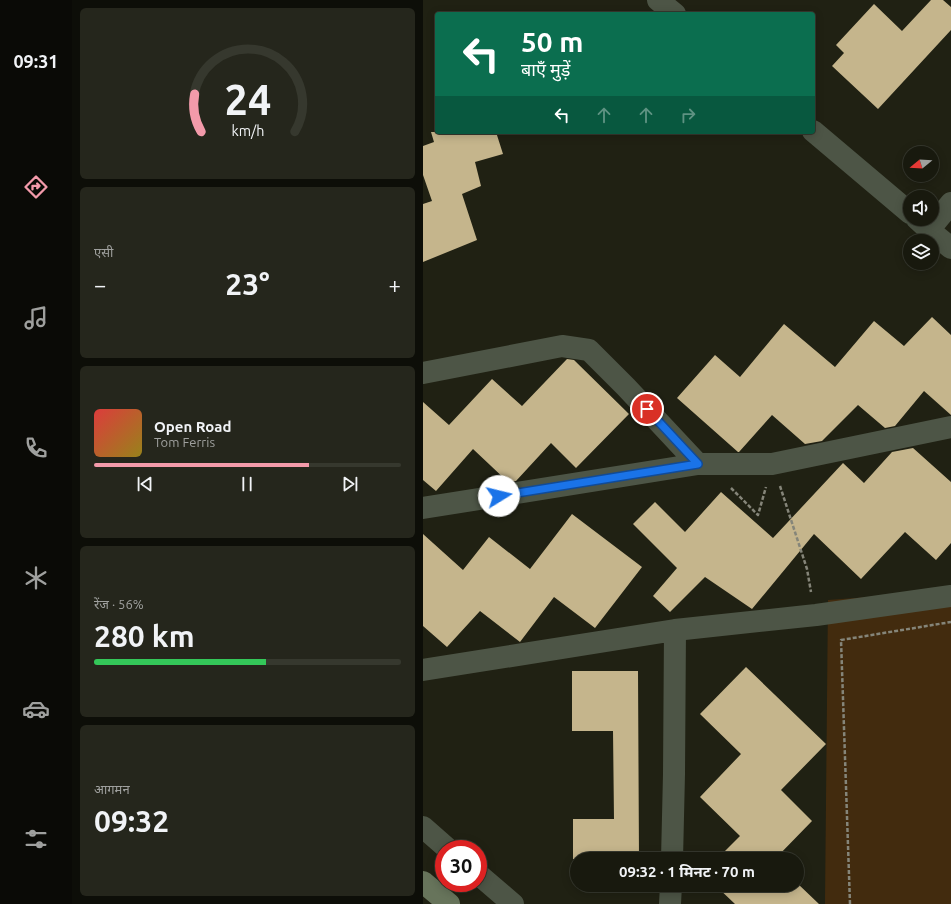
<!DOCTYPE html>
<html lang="hi">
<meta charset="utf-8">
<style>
:root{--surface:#18190e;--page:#25261c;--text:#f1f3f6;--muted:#9fa09e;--line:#36382e;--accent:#f39aaa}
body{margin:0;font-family:Ubuntu,"Noto Sans Devanagari",sans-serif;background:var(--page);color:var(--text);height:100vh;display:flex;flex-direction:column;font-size:15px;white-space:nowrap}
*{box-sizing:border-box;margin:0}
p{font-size:13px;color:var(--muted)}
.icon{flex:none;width:22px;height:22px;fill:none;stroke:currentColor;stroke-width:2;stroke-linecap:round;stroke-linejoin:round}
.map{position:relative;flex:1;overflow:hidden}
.sheet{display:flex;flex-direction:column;gap:8px;padding:8px;background:#0d0e08;width:351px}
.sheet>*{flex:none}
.top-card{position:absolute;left:12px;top:12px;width:380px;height:122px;border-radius:4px;box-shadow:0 2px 10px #0003,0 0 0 1px var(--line);background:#0b6e4f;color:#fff;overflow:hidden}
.needle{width:26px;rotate:252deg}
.buttons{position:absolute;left:480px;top:146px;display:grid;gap:8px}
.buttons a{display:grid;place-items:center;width:36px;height:36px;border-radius:50%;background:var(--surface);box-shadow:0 2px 10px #0003,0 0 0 1px var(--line);font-size:20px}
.speed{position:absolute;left:12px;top:840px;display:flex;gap:8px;font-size:20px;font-weight:700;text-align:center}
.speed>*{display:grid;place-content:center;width:52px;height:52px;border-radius:50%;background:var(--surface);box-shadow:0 2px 10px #0003,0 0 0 1px var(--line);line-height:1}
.speed .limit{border:6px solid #d22;background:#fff;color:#111}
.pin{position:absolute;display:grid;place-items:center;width:34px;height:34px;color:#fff;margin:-17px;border:2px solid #fff;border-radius:50%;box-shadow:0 1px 4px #0007}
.me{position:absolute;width:44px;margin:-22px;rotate:81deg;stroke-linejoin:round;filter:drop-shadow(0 0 3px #0008)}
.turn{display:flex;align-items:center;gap:14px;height:84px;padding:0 20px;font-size:18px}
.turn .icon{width:52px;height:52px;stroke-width:2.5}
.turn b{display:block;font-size:28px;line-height:34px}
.lanes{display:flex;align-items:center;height:38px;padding:0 20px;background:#0003;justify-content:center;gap:20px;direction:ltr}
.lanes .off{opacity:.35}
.big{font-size:30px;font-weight:700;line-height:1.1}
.sheet .tile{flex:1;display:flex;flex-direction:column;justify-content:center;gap:6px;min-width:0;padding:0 14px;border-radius:6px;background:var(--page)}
.sheet .dial{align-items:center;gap:0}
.dial svg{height:104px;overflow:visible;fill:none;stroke:var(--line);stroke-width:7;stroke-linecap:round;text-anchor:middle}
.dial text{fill:var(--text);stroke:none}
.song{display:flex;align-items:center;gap:12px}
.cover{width:48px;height:48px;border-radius:6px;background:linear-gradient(135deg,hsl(0 70% 55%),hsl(50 70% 35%))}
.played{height:4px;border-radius:2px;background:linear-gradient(90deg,var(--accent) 70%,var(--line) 70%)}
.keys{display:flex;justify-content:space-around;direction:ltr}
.heat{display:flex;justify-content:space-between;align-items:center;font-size:22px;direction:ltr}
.charge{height:6px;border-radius:3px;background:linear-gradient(90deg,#34c759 56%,var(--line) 0)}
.trip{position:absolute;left:147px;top:852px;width:234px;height:40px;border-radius:20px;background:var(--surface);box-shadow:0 2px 10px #0003,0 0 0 1px var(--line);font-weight:700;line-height:40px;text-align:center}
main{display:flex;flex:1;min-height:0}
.tabs{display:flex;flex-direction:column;width:72px;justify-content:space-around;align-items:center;background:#0a0a06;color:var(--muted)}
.tabs .icon{width:28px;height:28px}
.tabs .current{color:var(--accent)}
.tabs b{font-size:18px;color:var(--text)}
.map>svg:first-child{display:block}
.green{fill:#422b0e}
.building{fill:#c5b58c}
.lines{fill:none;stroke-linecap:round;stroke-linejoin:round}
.path{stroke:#858579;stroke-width:2.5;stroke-dasharray:4 2;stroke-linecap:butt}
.minor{stroke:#4d5546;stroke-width:22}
.tertiary{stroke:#4d5546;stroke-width:22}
.secondary{stroke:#67745b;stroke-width:22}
.route-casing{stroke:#114b97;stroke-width:10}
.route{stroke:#1a73e8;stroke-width:7}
</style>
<main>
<nav class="tabs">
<b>09:31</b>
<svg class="icon current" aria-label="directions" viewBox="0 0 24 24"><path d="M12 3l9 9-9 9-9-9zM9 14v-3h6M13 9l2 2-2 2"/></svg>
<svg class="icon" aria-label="music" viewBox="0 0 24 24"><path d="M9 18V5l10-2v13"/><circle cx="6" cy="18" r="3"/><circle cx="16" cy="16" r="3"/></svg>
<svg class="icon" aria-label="phone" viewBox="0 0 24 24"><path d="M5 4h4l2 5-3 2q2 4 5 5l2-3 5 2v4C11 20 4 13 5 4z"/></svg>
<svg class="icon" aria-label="climate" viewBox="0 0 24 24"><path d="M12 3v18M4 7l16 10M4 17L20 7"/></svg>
<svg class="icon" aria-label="car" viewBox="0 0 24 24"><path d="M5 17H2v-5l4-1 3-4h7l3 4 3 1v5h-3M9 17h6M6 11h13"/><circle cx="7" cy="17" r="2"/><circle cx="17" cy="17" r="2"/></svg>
<svg class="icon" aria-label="filters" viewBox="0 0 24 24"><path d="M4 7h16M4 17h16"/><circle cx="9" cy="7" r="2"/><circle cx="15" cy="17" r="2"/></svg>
</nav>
<section class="sheet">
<div class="tile dial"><svg viewBox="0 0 100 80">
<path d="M14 69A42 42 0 1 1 86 69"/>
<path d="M14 69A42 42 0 0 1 9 40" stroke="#f39aaa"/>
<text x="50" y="56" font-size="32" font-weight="700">24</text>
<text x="50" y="72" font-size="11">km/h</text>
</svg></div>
<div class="tile"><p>एसी</p>
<div class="heat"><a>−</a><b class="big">23°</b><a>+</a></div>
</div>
<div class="tile">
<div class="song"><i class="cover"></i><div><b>Open Road</b><p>Tom Ferris</p></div></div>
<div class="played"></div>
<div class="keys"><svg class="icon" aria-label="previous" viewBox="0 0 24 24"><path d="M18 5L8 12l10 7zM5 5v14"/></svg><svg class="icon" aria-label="pause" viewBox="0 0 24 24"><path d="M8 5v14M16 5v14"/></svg><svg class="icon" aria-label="next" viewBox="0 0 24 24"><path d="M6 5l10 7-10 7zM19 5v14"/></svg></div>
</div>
<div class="tile"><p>रेंज · 56%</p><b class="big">280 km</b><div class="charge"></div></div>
<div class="tile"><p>आगमन</p><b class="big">09:32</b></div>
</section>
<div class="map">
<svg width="528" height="904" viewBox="0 0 528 904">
<rect width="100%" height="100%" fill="#202113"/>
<path class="green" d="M528 591V904H402L405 600Z"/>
<path class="building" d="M508 0H520L528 7V30L455 109 409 66 421 53 413 45 451 4 479 31Z
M8 132H73L80 154 52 162 58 186 39 194 54 240 0 262V204L9 201 0 175V146L11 142Z
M509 317 528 335V415L501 391 472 426 462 428 435 405 399 441 382 444 349 415 316 452H315L254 398 292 355 317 377 361 324 412 367 451 321 481 346Z
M144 359 151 360 206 414 153 468 128 443 93 481 85 482 50 449 13 491 0 480V402L26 425 69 379 99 406Z
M490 448 528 482V543L513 560 482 532 438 579 391 534 329 609 282 577 247 612 230 596 254 568 210 524 232 502 262 532 298 492 350 538 420 463 441 483 469 452Z
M149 514 219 567 172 628 131 597 97 642 57 611 24 647 0 626V534L40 570 66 537 107 569Z
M323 667 403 744 358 790 389 821 352 859H294L317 836 277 797 318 754 277 714Z
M149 671H215L216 859H150V819H191L190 731H149Z
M374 883 396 904H312L292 885H374Z"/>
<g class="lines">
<path class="path" d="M357 486 384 569 388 592
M308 488 335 515 343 487
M427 904 418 640 528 622"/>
<path class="minor" d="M0 373 139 346 166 350 203 387 275 464
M0 508 275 464H349L528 427
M0 670 252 630
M0 827 25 849
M249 859 251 774 252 630 393 615 528 596
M55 874 90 904
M247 904 248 885"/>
<path class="tertiary" d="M235 0 252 14
M390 131 487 213
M494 219 506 230 528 203
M506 230 528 248"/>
<path class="secondary" d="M0 882 26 904"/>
</g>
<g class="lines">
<defs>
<path id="route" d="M76 496 275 464 224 409"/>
</defs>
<use href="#route" class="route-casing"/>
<use href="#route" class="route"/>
</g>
</svg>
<div class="buttons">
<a><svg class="needle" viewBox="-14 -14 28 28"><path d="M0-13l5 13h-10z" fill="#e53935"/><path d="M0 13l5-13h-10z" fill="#9fa09e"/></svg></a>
<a><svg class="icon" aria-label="sound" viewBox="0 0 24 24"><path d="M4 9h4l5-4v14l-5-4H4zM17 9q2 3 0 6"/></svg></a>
<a><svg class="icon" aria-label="layers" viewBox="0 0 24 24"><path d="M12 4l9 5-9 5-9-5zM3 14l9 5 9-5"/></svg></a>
</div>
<div class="speed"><div class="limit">30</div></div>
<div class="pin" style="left:224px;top:409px;background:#d93025"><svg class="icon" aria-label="arrive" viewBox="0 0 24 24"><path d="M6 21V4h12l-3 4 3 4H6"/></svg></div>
<svg class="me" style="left:76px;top:496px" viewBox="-20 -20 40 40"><circle r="19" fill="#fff"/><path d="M0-13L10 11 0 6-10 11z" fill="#1a73e8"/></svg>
<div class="trip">09:32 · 1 मिनट · 70 m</div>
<div class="top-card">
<div class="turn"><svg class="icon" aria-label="left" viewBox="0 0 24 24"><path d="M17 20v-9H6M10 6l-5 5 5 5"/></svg><div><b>50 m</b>बाएँ मुड़ें</div></div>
<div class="lanes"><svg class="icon" aria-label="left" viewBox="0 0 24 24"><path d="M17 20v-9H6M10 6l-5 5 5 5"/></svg><svg class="icon off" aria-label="ahead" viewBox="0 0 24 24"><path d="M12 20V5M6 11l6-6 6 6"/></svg><svg class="icon off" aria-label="ahead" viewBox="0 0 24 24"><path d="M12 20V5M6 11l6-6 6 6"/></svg><svg class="icon off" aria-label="right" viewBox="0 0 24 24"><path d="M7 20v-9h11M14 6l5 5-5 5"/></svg></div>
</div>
</div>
</main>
